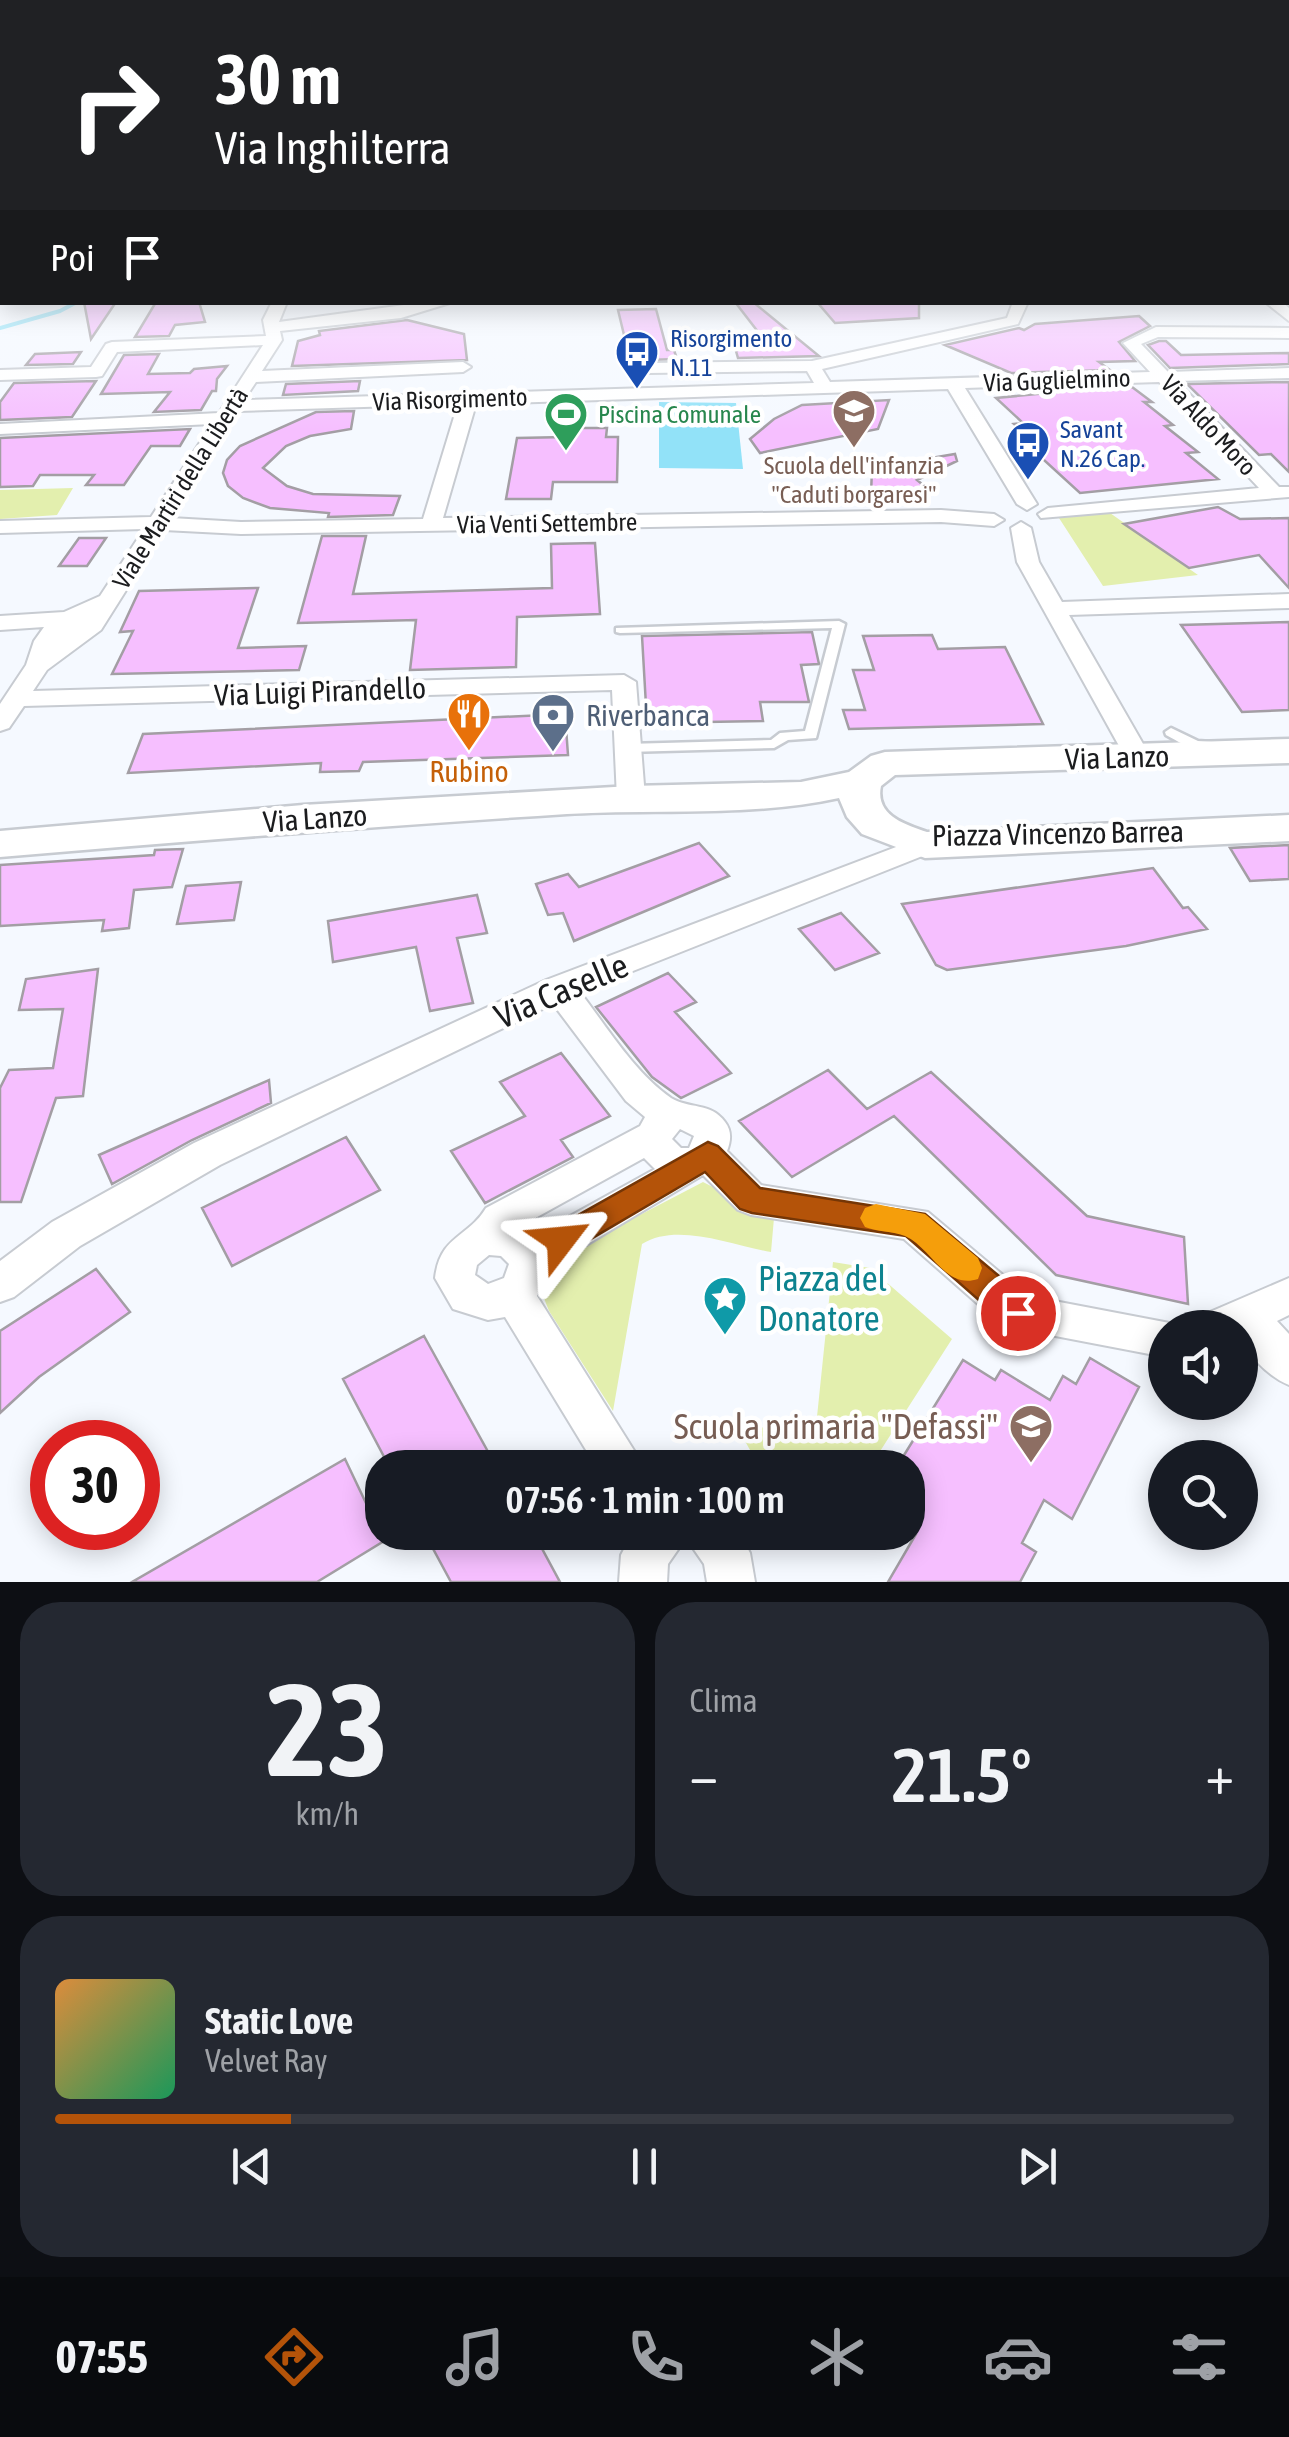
<!DOCTYPE html>
<html lang="it">
<meta charset="utf-8">
<style>
:root{--surface:#171b24;--page:#242831;--text:#f1f3f6;--muted:#9ea1a6;--line:#363941;--accent:#b45309}
body{margin:0;font-family:"Asap Condensed",sans-serif;background:var(--page);color:var(--text);height:100vh;display:flex;flex-direction:column;font-size:38px;white-space:nowrap}
*{box-sizing:border-box;margin:0}
p{font-size:32px;color:var(--muted)}
.icon{flex:none;width:55px;height:55px;fill:none;stroke:currentColor;stroke-width:2;stroke-linecap:round;stroke-linejoin:round}
.map{position:relative;height:1582px;overflow:hidden}
.side{display:flex;flex-direction:column;gap:20px;padding:20px;background:#0d0f14;flex:1}
.side>*{flex:none}
.banner{position:absolute;left:0px;top:0px;width:1290px;height:305px;box-shadow:0 5px 25px #0003;background:#202124;color:#fff;overflow:hidden}
.tools{position:absolute;left:1148px;top:1310px;display:grid;gap:20px}
.tools a{display:grid;place-items:center;width:110px;height:110px;border-radius:50%;background:var(--surface);box-shadow:0 5px 25px #0003;font-size:50px}
.speed{position:absolute;left:30px;top:1420px;display:flex;gap:20px;font-size:50px;font-weight:700;text-align:center}
.speed>*{display:grid;place-content:center;width:130px;height:130px;border-radius:50%;background:var(--surface);box-shadow:0 5px 25px #0003;line-height:1}
.speed .limit{border:15px solid #d22;background:#fff;color:#111}
.pin{position:absolute;display:grid;place-items:center;width:85px;height:85px;color:#fff;margin:-42px;border:5px solid #fff;border-radius:50%;box-shadow:0 2px 10px #0007}
.me{position:absolute;width:110px;margin:-55px;rotate:61deg;stroke-linejoin:round;filter:drop-shadow(0 0 8px #0008)}
.turn{display:flex;align-items:center;gap:35px;height:210px;padding:0 50px;font-size:45px}
.turn .icon{width:130px;height:130px;stroke-width:2.5}
.turn b{display:block;font-size:70px;line-height:85px}
.then{display:flex;align-items:center;height:95px;padding:0 50px;background:#0003;gap:20px;font-size:38px}
.big{font-size:75px;font-weight:600;line-height:1.1}
.side .card{flex:1;display:flex;flex-direction:column;justify-content:center;gap:15px;min-width:0;padding:0 35px;border-radius:40px;background:var(--page)}
.side .dial{align-items:center;gap:0}
.dial b{font-size:130px;line-height:1}
.song{display:flex;align-items:center;gap:30px}
.cover{width:120px;height:120px;border-radius:15px;background:linear-gradient(135deg,hsl(30 70% 55%),hsl(150 70% 35%))}
.played{height:10px;border-radius:5px;background:linear-gradient(90deg,var(--accent) 20%,var(--line) 20%)}
.keys{display:flex;justify-content:space-around;direction:ltr}
.heat{display:flex;justify-content:space-between;align-items:center;font-size:55px;direction:ltr}
.side .tiles{flex:1;display:grid;gap:20px;grid-template-columns:1fr 1fr}
.card:last-child{grid-column:span 2}
.trip{position:absolute;left:365px;top:1450px;width:560px;height:100px;border-radius:40px;background:var(--surface);box-shadow:0 5px 25px #0003;font-weight:600;line-height:100px;text-align:center}
.tab-bar{display:flex;height:160px;justify-content:space-around;align-items:center;background:#090b0e;color:var(--muted)}
.tab-bar .icon{width:70px;height:70px}
.tab-bar .on{color:var(--accent)}
.tab-bar b{font-size:45px;color:var(--text)}
.map>svg:first-child{display:block}
.green{fill:#e3efae}
.water{fill:#92e2f8}
.lines{fill:none;stroke-linecap:round;stroke-linejoin:round}
.stream{stroke:#92e2f8;stroke-width:4}
.building{fill:#f6bfff;stroke:#a39ea4;stroke-width:2.5}
.lane-casing{stroke:#c7cbd1;stroke-width:5}
.street-casing{stroke:#c7cbd1;stroke-width:4}
.secondary-casing{stroke:#c7cbd1;stroke-width:5}
.lane{fill:#fff;fill-rule:evenodd}
.street{fill:#fff;fill-rule:evenodd}
.secondary{fill:#fff;fill-rule:evenodd}
.route{fill:#b45309;stroke:#753606;stroke-width:2.5}
.slow{fill:#f59e0b}
.labels{text-anchor:middle;dominant-baseline:central;stroke-width:9;stroke-linejoin:round;paint-order:stroke}
.far-transit-label{font-size:25px;fill:#164399;stroke:#fff;text-anchor:start}
.far-street-label{font-size:25px;fill:#1b1c1e;stroke:#fff}
.far-leisure-label{font-size:25px;fill:#27864d;stroke:#fff;text-anchor:start}
.far-education-label{font-size:25px;fill:#785e54;stroke:#fff}
.street-label{font-size:30px;fill:#1b1c1e;stroke:#fff}
.service-label{font-size:30px;fill:#4e5e75;stroke:#fff;text-anchor:start}
.food-label{font-size:30px;fill:#c56008;stroke:#fff}
.near-street-label{font-size:35px;fill:#1b1c1e;stroke:#fff}
.near-culture-label{font-size:35px;fill:#0d838f;stroke:#fff;text-anchor:start}
.near-education-label{font-size:35px;fill:#785e54;stroke:#fff;text-anchor:end}
</style>
<div class="map">
<svg width="1289" height="1582" viewBox="0 0 1289 1582">
<rect width="100%" height="100%" fill="#f5f9ff"/>
<path class="green" d="M73 488 57 515 0 519V490Z
M1110 513 1198 575 1103 586 1059 518Z
M703 1182 774 1218 771 1252C731 1245 677 1222 642 1244L613 1411 549 1311 538 1283 544 1265Z
M833 1262 870 1268 952 1339 877 1456 860 1467H775L750 1450 735 1423 815 1436Z"/>
<path class="water" d="M659 402 736 403 743 469 659 468Z"/>
<g class="lines">
<path class="stream" d="M0 328 60 311 77 302"/>
</g>
<path class="building" d="M84 302H116L91 339Z
M156 302H199L205 322 175 325 169 336 135 337Z
M735 302H753L819 356 738 358 732 337H762Z
M817 302H919V318L835 323Z
M656 309 667 350H674L677 359 647 360 643 339H625L618 310Z
M1139 316 1150 326 1119 342 1135 361 1099 362 1110 370 1011 373 945 345 1019 328 1024 330 1035 324Z
M407 320 464 334 467 360 292 366 298 341 320 335 319 331Z
M1159 341H1166L1181 355 1289 353V364L1170 368 1148 345Z
M81 352 73 364 26 365 35 354Z
M159 354 148 374 190 373 194 369 227 366 217 379 216 391H212L201 410 154 412 170 392 101 394 124 355Z
M96 381 72 417 0 420V402L14 383Z
M360 381 358 391 283 395 286 384Z
M1289 382V472L1271 454 1259 455 1187 384Z
M1132 387 1152 402H1144L1173 425 1165 426 1198 452 1186 453 1218 479 1080 493 1033 450 1043 449 1014 424 1023 423 996 398 1058 392 1050 389Z
M889 400 878 429 760 453 750 439 774 419 802 405Z
M354 411 351 429 310 436 286 446 263 468 287 486 313 494 400 496 393 515 328 517 329 513 270 508 243 498 228 486 223 473 227 460 240 446 316 412Z
M567 428H607L606 437H618L617 482H553L551 499H506L517 438 566 437Z
M190 429 180 446H151L124 485H86L94 475H40L33 486 0 487V438Z
M955 454 957 461 917 480 933 493 871 495 872 468Z
M1218 507 1240 519 1289 518V588L1259 555 1189 568 1124 524Z
M322 536H366L353 594 552 588 551 544 595 543 600 614 517 617 516 667 410 670 416 620 298 623Z
M79 538H106L87 566H59Z
M258 588 238 648 306 646 299 670 112 674 133 631 120 632 139 591Z
M1289 622V710L1242 712 1181 625Z
M812 632 819 664 801 665 809 702H760L763 721 647 723 642 636Z
M932 635 938 649 1005 647 1043 724 849 729 843 710H865L853 670H874L863 636Z
M565 714 568 755 363 762 359 771 320 772 321 763 128 773 143 734Z
M699 843 729 876 574 941 563 913 548 915 536 884 568 874 579 887Z
M1289 845V879L1250 881 1230 848Z
M183 849 172 887 134 890 129 928 102 931 104 920 0 926V865L154 855 155 850Z
M1153 868 1183 908 1188 907 1207 929 1126 946 947 970 936 965 902 904Z
M241 882 234 920 177 924 186 886Z
M477 895 487 933 457 938 473 1003 430 1011 416 947 333 962 328 921Z
M841 913 879 953 835 970 799 929Z
M98 969 83 1096 56 1098 21 1202H0V1088L9 1070 53 1068 63 1009 19 1010 26 979Z
M668 973 696 1002 675 1012 731 1073 681 1098 652 1077 596 1007Z
M561 1053 610 1116 561 1140 573 1157 485 1203 451 1151 525 1116 500 1082Z
M828 1070 867 1109 931 1072 1087 1216 1184 1237 1188 1304 1056 1275 894 1116 792 1177 739 1121Z
M269 1080 271 1103 192 1140 112 1184 99 1155Z
M346 1137 380 1190 232 1266 202 1208Z
M96 1269 130 1312 39 1377 0 1413V1331Z
M424 1336 497 1468H390L343 1379Z
M1090 1358 1139 1387 1072 1519 1044 1500 1022 1543 1036 1552 1020 1582H888L916 1534 908 1528V1468H896L963 1360 995 1380 1001 1370 1050 1400 1063 1376 1076 1384Z
M345 1459 384 1541 317 1582H132Z
M424 1532H533L560 1582H451Z"/>
<g class="lines">
<defs>
<path id="lane" d="M839 621 845 624 816 738 788 740 774 748 627 752 620 748 627 744 771 740 780 733 805 731 832 628 620 633 616 632V628Z
M1171 728 1198 741 1212 742 1214 745C1198 755 1181 743 1166 735L1165 732Z"/>
<path id="street" d="M272 302H287L279 322 426 302H453L401 318 280 331 282 340 262 371 463 362 471 367 463 372 256 382 244 400 814 383 807 371 648 373 640 368 648 363 812 361 1007 318 1013 302H1028L1018 324 822 369 830 382 1150 372 1123 343 1156 327 1289 328V338L1158 337 1141 344 1168 372 1289 368V378L1177 381 1279 487H1289V497L1041 518 1038 514 1048 508 1259 488 1159 382 965 388 1037 504 1027 510 1017 504 948 389 476 404 443 518 941 510 994 514 1004 520 994 526 941 522 241 534 164 530 101 630 47 670 33 691 624 675 636 682 645 798 631 806 617 798 612 690 24 706 9 728 0 731V704L26 665 34 641 44 627 0 630V616L64 612 100 596 144 529 0 533V521L151 517 212 424 0 434V424L219 413 263 345 117 352 102 376 96 377 0 380V370L91 367 106 344 112 342 266 336 263 320ZM458 404 423 519 241 522 171 518 238 411Z
M1265 302H1282L1289 308V321Z
M1021 522 1031 528 1039 562 1062 602 1289 594V608L1069 615 1150 756 1146 762H1128L1017 562 1011 528Z
M925 836 935 839 939 845 935 851 580 992C607 1027 634 1072 671 1098 688 1109 711 1102 725 1122 732 1131 731 1141 727 1151L761 1185 928 1212 1028 1296 1180 1325 1181 1328H1165V1357L1003 1326 904 1239 751 1215 738 1210 703 1175 548 1268 537 1296 645 1468H597L505 1317 488 1320 453 1309 435 1278C440 1235 468 1238 486 1208L640 1126 645 1117 626 1101 553 1004 220 1165 80 1246 14 1297 0 1302V1261L52 1222 194 1143 546 980ZM680 1129 694 1136 689 1148H681L672 1139ZM644 1158 655 1169 534 1236 519 1227ZM489 1255 501 1256 509 1264 504 1278 488 1284 475 1275 477 1265Z
M1289 1278V1315L1277 1321 1289 1334V1385C1269 1377 1240 1350 1240 1328H1197L1203 1315Z
M633 1532H739L750 1553 755 1582H707L704 1564 686 1538 668 1564 667 1582H619L621 1555Z"/>
<path id="secondary" d="M0 224 2 225V236H0Z
M1289 739V763L895 775 881 786C875 815 904 824 927 832L1289 815V841L925 858 862 834 847 817 839 798C752 817 657 809 567 814 378 826 189 841 0 857V831L303 805 631 786 801 782 849 772 871 756 885 752Z"/>
</defs>
<use href="#lane" class="lane-casing"/>
<use href="#street" class="street-casing"/>
<use href="#secondary" class="secondary-casing"/>
<use href="#lane" class="lane"/>
<use href="#street" class="street"/>
<use href="#secondary" class="secondary"/>
</g>
<linearGradient id="sky" x2="0" y2="1"><stop stop-color="#85c6ee"/><stop offset="0.49" stop-color="#fafcff"/><stop offset="1" stop-color="#fafcff" stop-opacity="0"/></linearGradient>
<rect width="1289" height="430" fill="url(#sky)"/>
<path class="route" d="M708 1142 718 1146 760 1188 925 1214 1030 1302 1035 1313 1030 1324 1018 1329 1006 1324 906 1236 752 1213 740 1209 705 1172 572 1250 561 1254 550 1250 545 1240 550 1231Z"/>
<path class="slow" d="M876 1204 925 1214 978 1258 982 1268 978 1279C945 1290 931 1247 905 1236 893 1231 877 1232 865 1227L860 1218 865 1208Z"/>
<defs>
<symbol id="bus-pin" viewBox="-11 -11 22 30"><path d="M0 17L-7.5 6A9.5 9.5 0 1 1 7.5 6Z" fill="#1a4fb4" stroke="#fff"/><path d="M-5-6H5V4H4V6H2V4H-2V6H-4V4H-5ZM-3.5-4V0h7V-4ZM-3.5 1.2v1.5H-2V1.2ZM2 1.2v1.5H3.5V1.2Z" fill="#fff"/></symbol>
<symbol id="school-pin" viewBox="-11 -11 22 30"><path d="M0 17L-7.5 6A9.5 9.5 0 1 1 7.5 6Z" fill="#8d6e63" stroke="#fff"/><path d="M0-5L7-2L0 1L-7-2ZM-4 1L0 2.5L4 1V4Q0 6-4 4Z" fill="#fff"/></symbol>
<symbol id="stadium-pin" viewBox="-11 -11 22 30"><path d="M0 17L-7.5 6A9.5 9.5 0 1 1 7.5 6Z" fill="#2e9e5b" stroke="#fff"/><path d="M0-5a6.5 5 0 1 0 0 10a6.5 5 0 1 0 0-10ZM-3.5-1.8h7v3.6h-7Z" fill="#fff"/></symbol>
<symbol id="restaurant-pin" viewBox="-11 -11 22 30"><path d="M0 17L-7.5 6A9.5 9.5 0 1 1 7.5 6Z" fill="#e8710a" stroke="#fff"/><path d="M-5-6h1v4h1v-4h1v4h1v-4h1v5L-1.5 .5V6h-2V.5L-5-1ZM5-6V6H3V1.5H1.5Q1.5-4 5-6Z" fill="#fff"/></symbol>
<symbol id="bank-pin" viewBox="-11 -11 22 30"><path d="M0 17L-7.5 6A9.5 9.5 0 1 1 7.5 6Z" fill="#5c6f8a" stroke="#fff"/><path d="M-6-4H6V4H-6ZM0-2.3a2.3 2.3 0 1 0 0 4.6a2.3 2.3 0 1 0 0-4.6Z" fill="#fff"/></symbol>
<symbol id="sight-pin" viewBox="-11 -11 22 30"><path d="M0 17L-7.5 6A9.5 9.5 0 1 1 7.5 6Z" fill="#0f9aa8" stroke="#fff"/><path d="M0-6L1.8-2.2L6-1.7L2.9 1.2L3.7 5.4L0 3.3L-3.7 5.4L-2.9 1.2L-6-1.7L-1.8-2.2Z" fill="#fff"/></symbol>
</defs>
<g fill-rule="evenodd">
<use href="#bus-pin" x="612" y="327" width="50" height="68"/>
<use href="#school-pin" x="829" y="386" width="50" height="68"/>
<use href="#stadium-pin" x="541" y="389" width="50" height="68"/>
<use href="#bus-pin" x="1003" y="418" width="50" height="68"/>
<use href="#restaurant-pin" x="444" y="689" width="50" height="68"/>
<use href="#bank-pin" x="528" y="690" width="50" height="68"/>
<use href="#sight-pin" x="700" y="1273" width="50" height="68"/>
<use href="#school-pin" x="1006" y="1401" width="50" height="68"/>
</g>
<g class="labels">
<g class="far-transit-label">
<text x="670" y="338">Risorgimento<tspan x="670" dy="29">N.11</tspan></text>
<text x="1060" y="429">Savant<tspan x="1060" dy="29">N.26 Cap.</tspan></text>
</g>
<g class="far-street-label">
<text transform="translate(1057 380) rotate(-2)">Via Guglielmino</text>
<text transform="translate(450 399) rotate(-2)">Via Risorgimento</text>
<text transform="translate(1209 425) rotate(47)">Via Aldo Moro</text>
<text transform="translate(180 488) rotate(-58)">Viale Martiri della Libertà</text>
<text transform="translate(547 523) rotate(-1)">Via Venti Settembre</text>
</g>
<g class="far-leisure-label">
<text x="598" y="414">Piscina Comunale</text>
</g>
<g class="far-education-label">
<text x="854" y="465">Scuola dell'infanzia<tspan x="854" dy="29">"Caduti borgaresi"</tspan></text>
</g>
<g class="street-label">
<text transform="translate(320 691) rotate(-2)">Via Luigi Pirandello</text>
<text transform="translate(1117 757) rotate(-2)">Via Lanzo</text>
<text transform="translate(315 818) rotate(-4)">Via Lanzo</text>
<text transform="translate(1058 833) rotate(-1)">Piazza Vincenzo Barrea</text>
</g>
<g class="service-label">
<text x="586" y="715">Riverbanca</text>
</g>
<g class="food-label">
<text x="469" y="771">Rubino</text>
</g>
<g class="near-street-label">
<text transform="translate(561 990) rotate(-23)">Via Caselle</text>
</g>
<g class="near-culture-label">
<text x="758" y="1278">Piazza del<tspan x="758" dy="40">Donatore</tspan></text>
</g>
<g class="near-education-label">
<text x="998" y="1426">Scuola primaria "Defassi"</text>
</g>
</g>
</svg>
<div class="tools">
<a><svg class="icon" aria-label="sound" viewBox="0 0 24 24"><path d="M4 9h4l5-4v14l-5-4H4zM17 9q2 3 0 6"/></svg></a>
<a><svg class="icon" aria-label="search" viewBox="0 0 24 24"><circle cx="10" cy="10" r="6"/><path d="M15 15l6 6"/></svg></a>
</div>
<div class="speed"><div class="limit">30</div></div>
<div class="pin" style="left:1018px;top:1313px;background:#d93025"><svg class="icon" aria-label="arrive" viewBox="0 0 24 24"><path d="M6 21V4h12l-3 4 3 4H6"/></svg></div>
<svg class="me" style="left:561px;top:1240px" viewBox="-20 -20 40 40"><path d="M0-17L14 15 0 8-14 15z" fill="#b45309" stroke="#fff" stroke-width="4"/></svg>
<div class="trip">07:56 · 1 min · 100 m</div>
<div class="banner">
<div class="turn"><svg class="icon" aria-label="right" viewBox="0 0 24 24"><path d="M7 20v-9h11M14 6l5 5-5 5"/></svg><div><b>30 m</b>Via Inghilterra</div></div>
<div class="then">Poi<svg class="icon" aria-label="arrive" viewBox="0 0 24 24"><path d="M6 21V4h12l-3 4 3 4H6"/></svg></div>
</div>
</div>
<section class="side">
<div class="tiles">
<div class="card dial"><b>23</b><p>km/h</p></div>
<div class="card"><p>Clima</p>
<div class="heat"><a>−</a><b class="big">21.5°</b><a>+</a></div>
</div>
<div class="card">
<div class="song"><i class="cover"></i><div><b>Static Love</b><p>Velvet Ray</p></div></div>
<div class="played"></div>
<div class="keys"><svg class="icon" aria-label="previous" viewBox="0 0 24 24"><path d="M18 5L8 12l10 7zM5 5v14"/></svg><svg class="icon" aria-label="pause" viewBox="0 0 24 24"><path d="M8 5v14M16 5v14"/></svg><svg class="icon" aria-label="next" viewBox="0 0 24 24"><path d="M6 5l10 7-10 7zM19 5v14"/></svg></div>
</div>
</div>
</section>
<nav class="tab-bar">
<b>07:55</b>
<svg class="icon on" aria-label="directions" viewBox="0 0 24 24"><path d="M12 3l9 9-9 9-9-9zM9 14v-3h6M13 9l2 2-2 2"/></svg>
<svg class="icon" aria-label="music" viewBox="0 0 24 24"><path d="M9 18V5l10-2v13"/><circle cx="6" cy="18" r="3"/><circle cx="16" cy="16" r="3"/></svg>
<svg class="icon" aria-label="phone" viewBox="0 0 24 24"><path d="M5 4h4l2 5-3 2q2 4 5 5l2-3 5 2v4C11 20 4 13 5 4z"/></svg>
<svg class="icon" aria-label="climate" viewBox="0 0 24 24"><path d="M12 3v18M4 7l16 10M4 17L20 7"/></svg>
<svg class="icon" aria-label="car" viewBox="0 0 24 24"><path d="M5 17H2v-5l4-1 3-4h7l3 4 3 1v5h-3M9 17h6M6 11h13"/><circle cx="7" cy="17" r="2"/><circle cx="17" cy="17" r="2"/></svg>
<svg class="icon" aria-label="filters" viewBox="0 0 24 24"><path d="M4 7h16M4 17h16"/><circle cx="9" cy="7" r="2"/><circle cx="15" cy="17" r="2"/></svg>
</nav>
